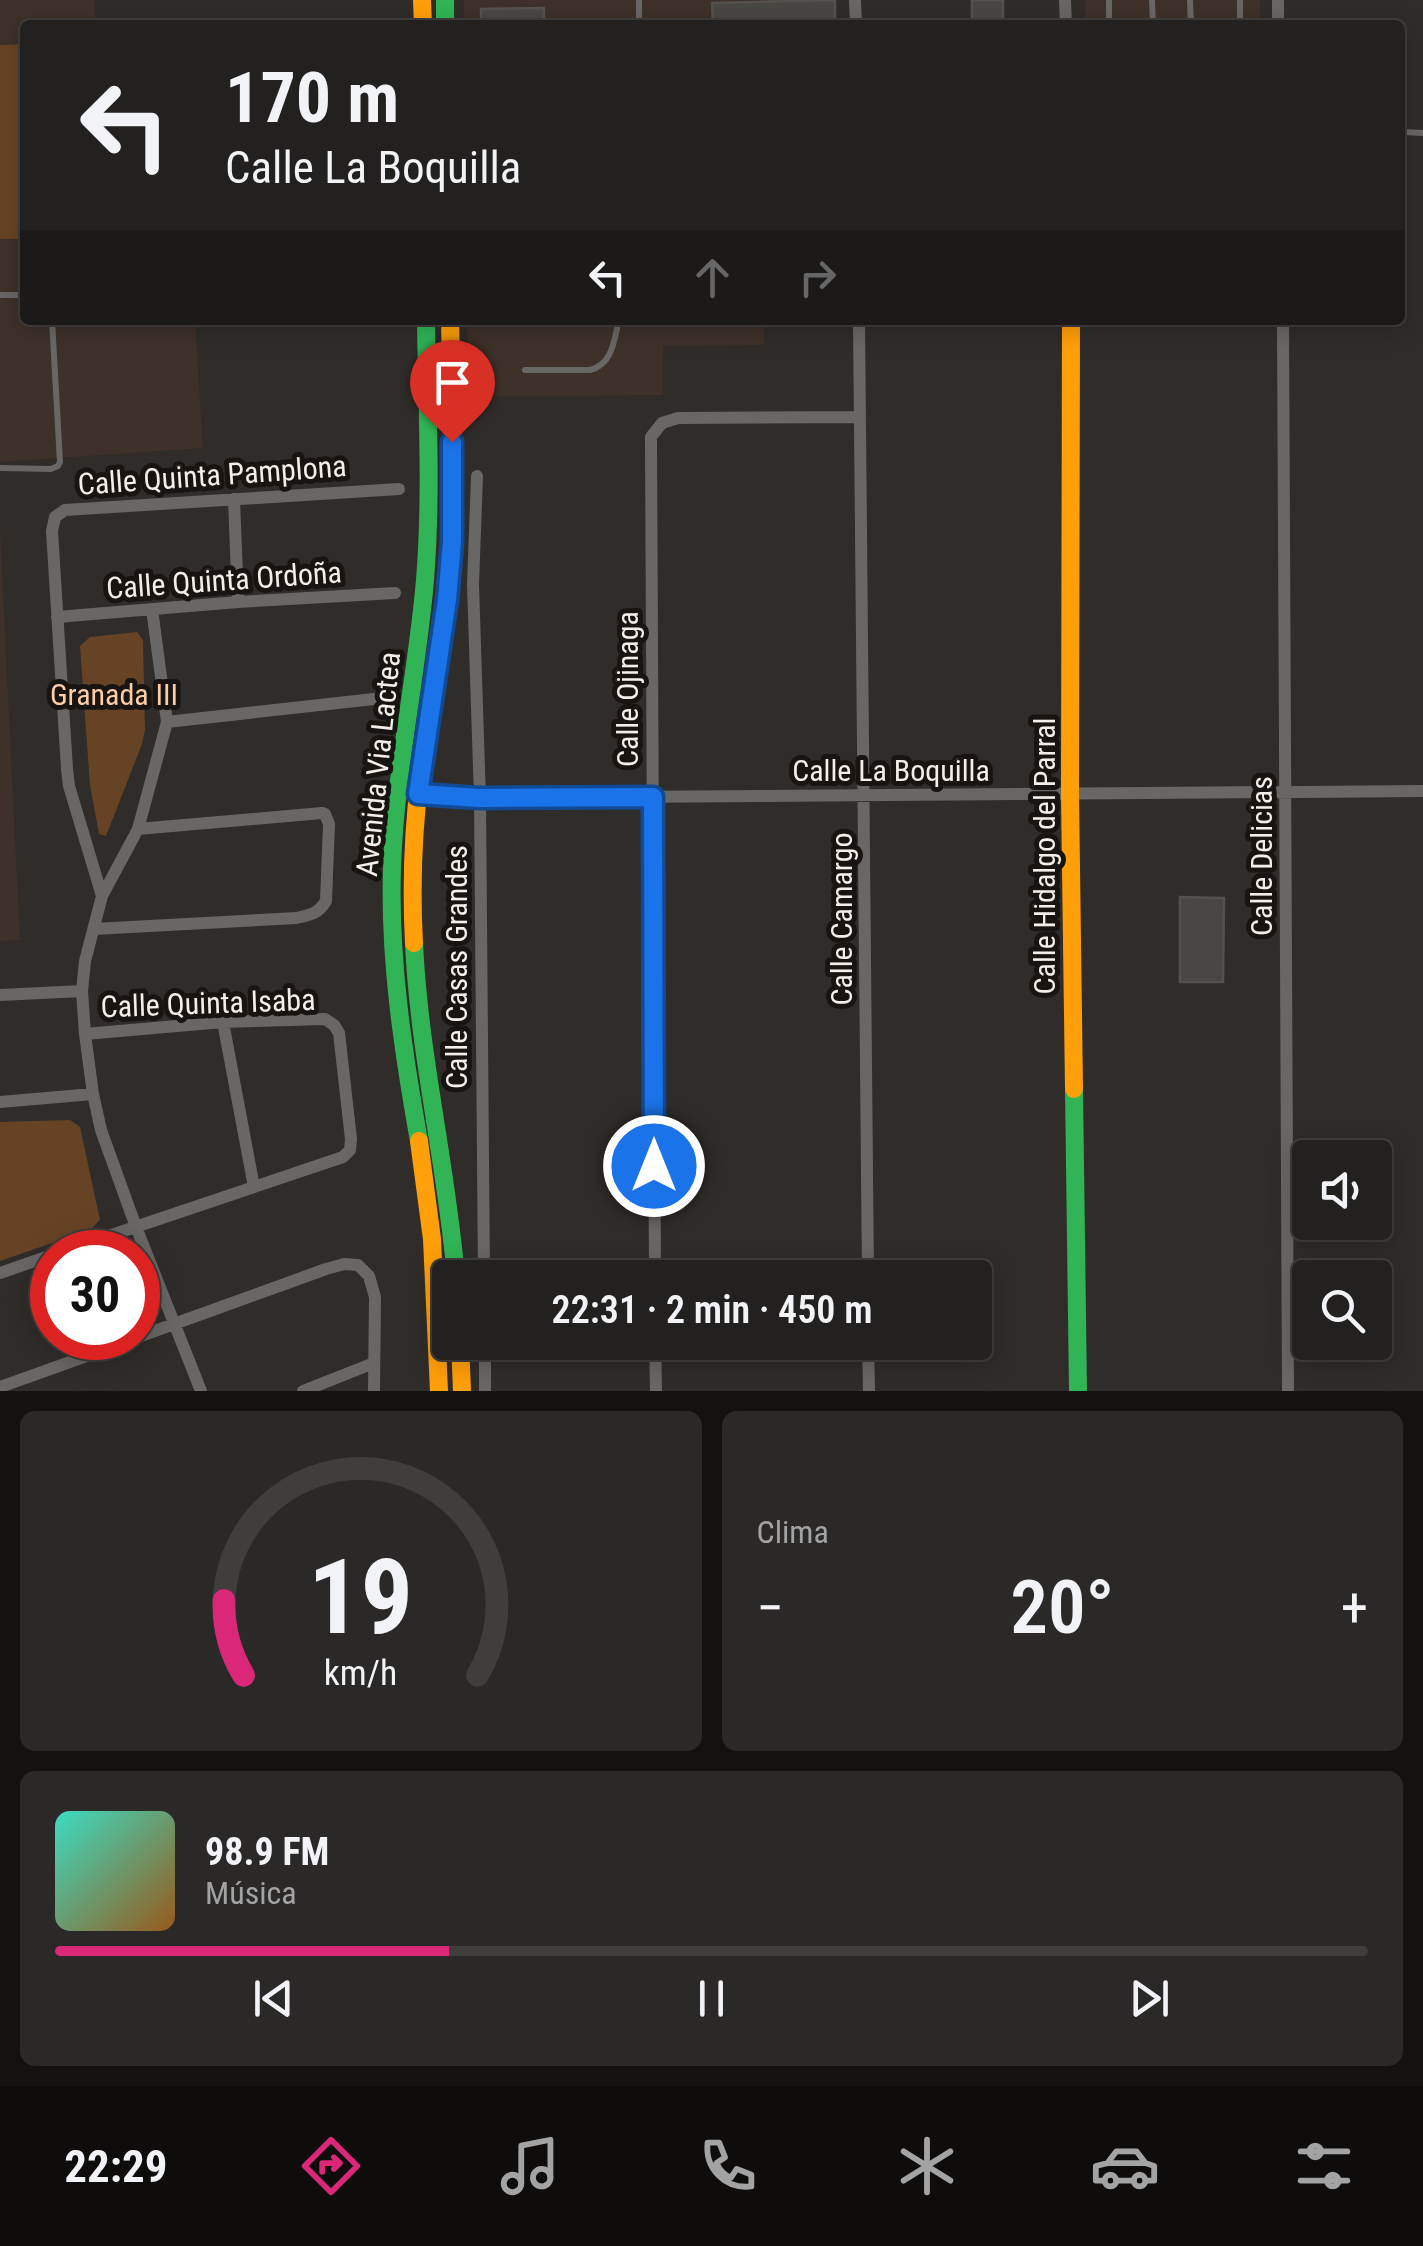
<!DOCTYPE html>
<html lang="es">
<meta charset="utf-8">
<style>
:root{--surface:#23211f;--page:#2b2928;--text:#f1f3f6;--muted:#a3a3a4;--line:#403e3d;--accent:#db2777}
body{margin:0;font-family:"Roboto Condensed",sans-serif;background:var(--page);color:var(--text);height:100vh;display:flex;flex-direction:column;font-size:38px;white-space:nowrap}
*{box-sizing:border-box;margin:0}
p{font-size:32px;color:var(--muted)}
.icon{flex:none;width:55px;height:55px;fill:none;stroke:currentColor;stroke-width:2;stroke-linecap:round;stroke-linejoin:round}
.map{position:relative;height:1391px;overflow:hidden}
.details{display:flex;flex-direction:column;gap:20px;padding:20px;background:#131211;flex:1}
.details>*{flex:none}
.top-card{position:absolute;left:20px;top:20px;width:1385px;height:305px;border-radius:10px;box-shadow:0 5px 25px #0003,0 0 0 2px var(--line);background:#23211f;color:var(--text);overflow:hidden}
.tools{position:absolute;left:1292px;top:1140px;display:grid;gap:20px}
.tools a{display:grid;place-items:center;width:100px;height:100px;border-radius:10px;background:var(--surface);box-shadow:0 5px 25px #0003,0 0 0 2px var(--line);font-size:50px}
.speed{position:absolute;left:30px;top:1230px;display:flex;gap:20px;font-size:50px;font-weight:700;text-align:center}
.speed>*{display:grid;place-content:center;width:130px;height:130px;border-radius:50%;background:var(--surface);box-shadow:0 5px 25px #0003,0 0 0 2px var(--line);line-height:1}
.speed .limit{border:15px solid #d22;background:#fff;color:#111}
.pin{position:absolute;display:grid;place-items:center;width:85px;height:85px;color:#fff;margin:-102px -42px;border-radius:50% 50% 50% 0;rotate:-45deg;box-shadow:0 0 10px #0007}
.pin .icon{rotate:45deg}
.me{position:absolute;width:110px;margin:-55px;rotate:0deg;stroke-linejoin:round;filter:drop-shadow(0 0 8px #0008)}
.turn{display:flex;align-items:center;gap:35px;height:210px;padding:0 40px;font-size:45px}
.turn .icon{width:130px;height:130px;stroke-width:2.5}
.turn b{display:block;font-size:70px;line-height:85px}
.lanes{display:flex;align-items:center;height:95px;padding:0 40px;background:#0003;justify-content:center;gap:50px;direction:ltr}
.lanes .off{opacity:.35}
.big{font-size:75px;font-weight:600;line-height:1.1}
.details .card{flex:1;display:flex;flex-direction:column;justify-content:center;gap:15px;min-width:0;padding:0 35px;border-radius:15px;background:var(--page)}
.details .dial{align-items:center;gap:0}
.dial svg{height:260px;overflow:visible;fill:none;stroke:var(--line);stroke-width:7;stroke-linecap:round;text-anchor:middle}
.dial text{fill:var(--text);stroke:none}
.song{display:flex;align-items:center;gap:30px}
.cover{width:120px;height:120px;border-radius:15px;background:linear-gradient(135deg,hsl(170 70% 55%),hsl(30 70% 35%))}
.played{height:10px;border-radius:5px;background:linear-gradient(90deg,var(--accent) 30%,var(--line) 30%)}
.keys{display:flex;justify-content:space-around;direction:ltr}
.heat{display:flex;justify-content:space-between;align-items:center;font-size:55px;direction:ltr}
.details .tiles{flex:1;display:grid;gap:20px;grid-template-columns:1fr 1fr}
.card:last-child{grid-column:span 2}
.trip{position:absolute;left:432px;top:1260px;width:560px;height:100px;border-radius:10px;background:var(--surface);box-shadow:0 5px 25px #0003,0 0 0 2px var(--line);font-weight:600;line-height:100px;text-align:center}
.tab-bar{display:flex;height:160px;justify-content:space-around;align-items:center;background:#0e0d0c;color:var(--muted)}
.tab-bar .icon{width:70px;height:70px}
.tab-bar .active{color:var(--accent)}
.tab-bar b{font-size:45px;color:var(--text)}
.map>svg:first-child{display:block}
.built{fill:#3d3129}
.green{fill:#674325}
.building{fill:#494744;stroke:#54514f;stroke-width:2.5}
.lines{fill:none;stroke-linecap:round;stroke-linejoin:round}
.lane{stroke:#696765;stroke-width:6}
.street{stroke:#696765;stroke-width:12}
.fast{stroke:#30b455;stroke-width:18}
.slow{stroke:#ff9f0a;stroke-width:18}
.route-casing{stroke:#114b97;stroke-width:25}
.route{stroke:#1a73e8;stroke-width:18}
.labels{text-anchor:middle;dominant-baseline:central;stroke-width:10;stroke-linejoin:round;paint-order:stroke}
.street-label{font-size:30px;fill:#f3eeea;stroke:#181412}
.park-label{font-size:30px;fill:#fecda6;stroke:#181412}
</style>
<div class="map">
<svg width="1423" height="1391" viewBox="0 0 1423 1391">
<rect width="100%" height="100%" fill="#2f2c29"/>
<path class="built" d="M0 0H94L96 25H25V320H195L203 448 0 462Z
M464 0H835V25H464Z
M1085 0H1260L1261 25H1086Z
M467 320H764V345L663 346V395L468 397Z
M0 528 20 940 0 941Z"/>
<path class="green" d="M25 44V239H0V45Z
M137 632 143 640 145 730 142 744 106 836 99 834 90 785 80 646 90 637Z
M70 1120 80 1127 100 1220 90 1230 0 1261V1122Z"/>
<path class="building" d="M835 0V25H713L712 3Z
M972 0H1003V23H972Z
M544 8V25H481V9Z
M1180 897 1224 898 1223 982H1180Z"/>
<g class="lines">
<path class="lane" d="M639 0V25
M1109 0V25
M1152 0 1153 25
M1190 0 1191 25
M1240 0V25
M1403 132 1423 133
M0 295H25
M525 370H590C613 364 614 340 619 320
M0 468 51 469 58 466 60 462 52 320"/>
<path class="street" d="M855 0 856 25
M1065 0 1066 25
M1278 0V25
M859 320 868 1278
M1283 320 1288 1391
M477 476 473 585 480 798 484 1278
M234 499 238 602
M152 609 167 722 138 829 102 896 85 961 82 991 85 1034 93 1094 101 1130 136 1227 201 1391
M57 617 238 602 395 593
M167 722 383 698
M397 792 480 798 1423 791
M102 896 69 786 67 769 52 531 55 517 65 510 399 489
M94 929 296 918C310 915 318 914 326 901L329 824 325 814 322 813 138 829
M0 995 82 991
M223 1022 254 1187
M0 1102 93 1094
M61 1252 343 1157 350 1150 351 1139 339 1033 334 1025 325 1019 223 1022 85 1034
M0 1273 52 1255
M655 1278 651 437 662 423 678 418 859 417
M138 1337 326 1269 344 1264 358 1265 369 1276 375 1297 374 1391
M485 1342V1391
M655 1342 656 1391
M868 1342 869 1391
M0 1387 137 1338
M303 1391 374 1363"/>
<path class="fast" d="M445 0V25
M414 943C419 1056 447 1166 456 1278
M1074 1089 1078 1391
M419 1141C403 1051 389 959 392 868 395 771 417 676 425 580 432 494 427 406 426 320"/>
<path class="slow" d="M422 0 423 25
M1071 320 1070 794 1074 1089
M414 943C411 888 413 831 420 776 428 718 441 661 447 602 456 508 452 414 450 320
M419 1141 432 1239 439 1391
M460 1342 462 1391"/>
</g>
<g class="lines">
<defs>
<path id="route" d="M452 442V542L447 600 418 794 480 798 653 797 654 1166"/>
</defs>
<use href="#route" class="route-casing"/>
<use href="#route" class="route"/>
</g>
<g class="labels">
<g class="street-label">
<text transform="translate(212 475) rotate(-4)">Calle Quinta Pamplona</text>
<text transform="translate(224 580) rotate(-4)">Calle Quinta Ordoña</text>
<text transform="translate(627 689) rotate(-90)">Calle Ojinaga</text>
<text transform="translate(378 764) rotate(-84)">Avenida Via Lactea</text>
<text x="891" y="770">Calle La Boquilla</text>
<text transform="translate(1044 856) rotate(-90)">Calle Hidalgo del Parral</text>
<text transform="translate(1261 856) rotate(-90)">Calle Delicias</text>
<text transform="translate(841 919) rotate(-90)">Calle Camargo</text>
<text transform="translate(456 967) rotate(-90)">Calle Casas Grandes</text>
<text transform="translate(208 1003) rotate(-2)">Calle Quinta Isaba</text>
</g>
<g class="park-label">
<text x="114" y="694">Granada III</text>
</g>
</g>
</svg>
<div class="tools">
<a><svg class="icon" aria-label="sound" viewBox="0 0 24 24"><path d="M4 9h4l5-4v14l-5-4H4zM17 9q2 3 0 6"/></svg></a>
<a><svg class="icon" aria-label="search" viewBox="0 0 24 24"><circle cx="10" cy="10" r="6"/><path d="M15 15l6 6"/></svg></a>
</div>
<div class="speed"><div class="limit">30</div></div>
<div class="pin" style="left:452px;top:442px;background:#d93025"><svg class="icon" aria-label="arrive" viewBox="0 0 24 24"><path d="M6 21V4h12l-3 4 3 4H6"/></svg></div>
<svg class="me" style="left:654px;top:1166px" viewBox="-20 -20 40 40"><circle r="17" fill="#1a73e8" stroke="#fff" stroke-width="3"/><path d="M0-11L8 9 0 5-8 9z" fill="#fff"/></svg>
<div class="trip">22:31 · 2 min · 450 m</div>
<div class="top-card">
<div class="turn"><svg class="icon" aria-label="left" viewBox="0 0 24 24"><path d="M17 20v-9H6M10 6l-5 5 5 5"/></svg><div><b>170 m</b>Calle La Boquilla</div></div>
<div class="lanes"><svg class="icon" aria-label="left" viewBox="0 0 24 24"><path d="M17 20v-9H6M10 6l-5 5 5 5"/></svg><svg class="icon off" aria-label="ahead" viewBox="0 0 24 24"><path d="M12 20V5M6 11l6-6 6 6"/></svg><svg class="icon off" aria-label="right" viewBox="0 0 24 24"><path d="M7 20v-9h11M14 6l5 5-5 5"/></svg></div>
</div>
</div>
<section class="details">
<div class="tiles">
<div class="card dial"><svg viewBox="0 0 100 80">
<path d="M14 69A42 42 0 1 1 86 69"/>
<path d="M14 69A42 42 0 0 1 8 46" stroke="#db2777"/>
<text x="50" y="56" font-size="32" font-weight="700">19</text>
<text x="50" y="72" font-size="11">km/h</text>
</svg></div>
<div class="card"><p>Clima</p>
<div class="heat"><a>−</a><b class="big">20°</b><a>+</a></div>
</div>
<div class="card">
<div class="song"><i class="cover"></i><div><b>98.9 FM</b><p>Música</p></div></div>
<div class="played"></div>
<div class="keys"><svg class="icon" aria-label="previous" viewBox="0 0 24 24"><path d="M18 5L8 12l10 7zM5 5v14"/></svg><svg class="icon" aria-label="pause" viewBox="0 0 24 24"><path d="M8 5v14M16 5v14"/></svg><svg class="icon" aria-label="next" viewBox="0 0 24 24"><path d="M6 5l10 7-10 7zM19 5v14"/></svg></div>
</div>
</div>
</section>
<nav class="tab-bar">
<b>22:29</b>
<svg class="icon active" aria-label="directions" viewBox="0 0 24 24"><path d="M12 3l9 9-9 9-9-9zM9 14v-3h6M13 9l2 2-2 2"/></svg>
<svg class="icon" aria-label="music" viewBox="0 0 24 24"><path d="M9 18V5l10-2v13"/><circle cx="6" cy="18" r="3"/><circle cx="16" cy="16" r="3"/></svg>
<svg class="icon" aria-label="phone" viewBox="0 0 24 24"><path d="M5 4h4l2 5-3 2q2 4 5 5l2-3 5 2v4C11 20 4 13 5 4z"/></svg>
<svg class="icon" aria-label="climate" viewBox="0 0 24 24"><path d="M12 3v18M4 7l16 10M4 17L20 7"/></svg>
<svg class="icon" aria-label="car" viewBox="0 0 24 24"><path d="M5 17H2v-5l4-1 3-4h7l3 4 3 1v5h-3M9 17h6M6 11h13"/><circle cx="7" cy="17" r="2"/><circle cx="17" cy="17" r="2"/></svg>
<svg class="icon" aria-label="filters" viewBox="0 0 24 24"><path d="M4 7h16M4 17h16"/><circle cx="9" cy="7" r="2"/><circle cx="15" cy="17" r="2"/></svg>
</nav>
